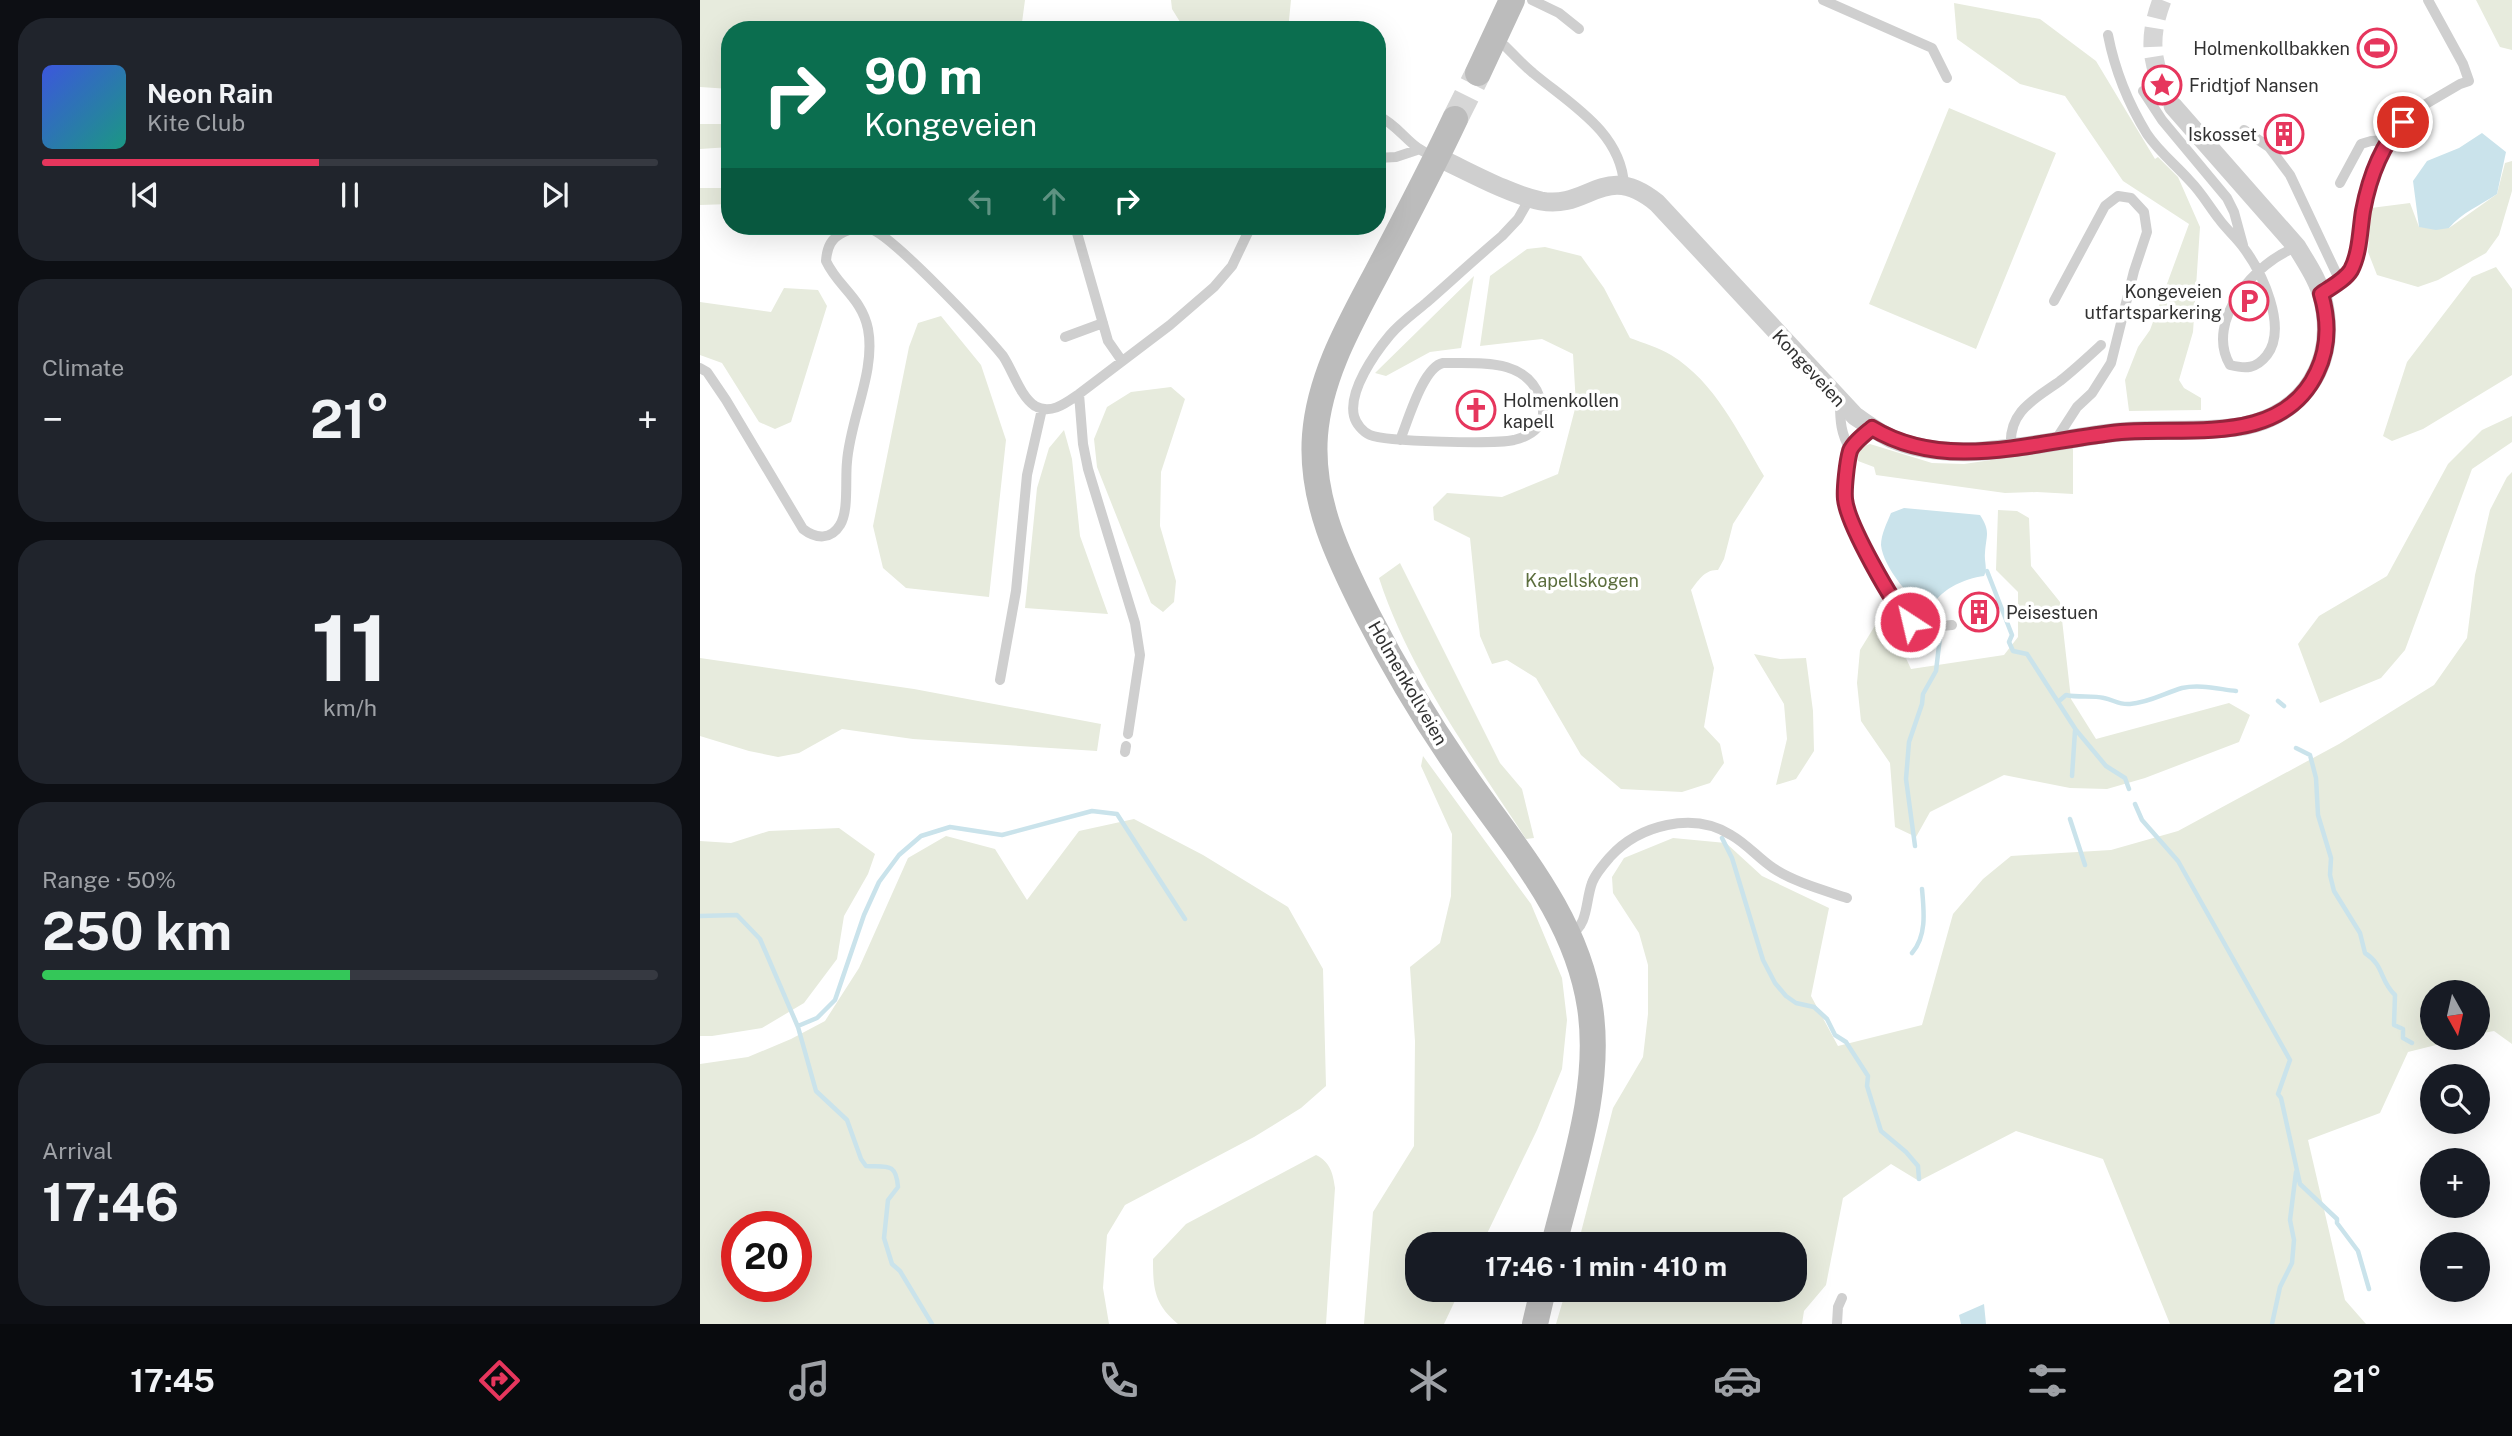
<!DOCTYPE html>
<meta charset="utf-8">
<style>
:root{--surface:#171b24;--page:#20242c;--text:#f1f3f6;--muted:#9ea1a6;--line:#363941;--accent:#e6365d}
body{margin:0;font-family:"Public Sans",sans-serif;background:var(--page);color:var(--text);height:100vh;display:flex;flex-direction:column;font-size:26px;white-space:nowrap}
*{box-sizing:border-box;margin:0}
p{font-size:23px;color:var(--muted)}
.icon{flex:none;width:38px;height:38px;fill:none;stroke:currentColor;stroke-width:2;stroke-linecap:round;stroke-linejoin:round}
.map{position:relative;flex:1;overflow:hidden}
.details{display:flex;flex-direction:column;gap:18px;padding:18px;background:#0d0f14;width:700px}
.details>*{flex:none}
.top-card{position:absolute;left:21px;top:21px;width:665px;height:214px;border-radius:28px;box-shadow:0 7px 28px #0002;background:#0b6e4f;color:#fff;overflow:hidden}
.needle{width:46px;rotate:172deg}
.tools{position:absolute;left:1720px;top:980px;display:grid;gap:14px}
.tools a{display:grid;place-items:center;width:70px;height:70px;border-radius:50%;background:var(--surface);box-shadow:0 7px 28px #0002;font-size:35px}
.speed{position:absolute;left:21px;top:1211px;display:flex;gap:14px;font-size:35px;font-weight:700;text-align:center}
.speed>*{display:grid;place-content:center;width:91px;height:91px;border-radius:50%;background:var(--surface);box-shadow:0 7px 28px #0002;line-height:1}
.speed .limit{border:10px solid #d22;background:#fff;color:#111}
.pin{position:absolute;display:grid;place-items:center;width:60px;height:60px;color:#fff;margin:-30px;border:4px solid #fff;border-radius:50%;box-shadow:0 2px 7px #0007}
.me{position:absolute;width:77px;margin:-38px;rotate:325deg;stroke-linejoin:round;filter:drop-shadow(0 0 5px #0008)}
.turn{display:flex;align-items:center;gap:24px;height:147px;padding:0 28px;font-size:32px}
.turn .icon{width:91px;height:91px;stroke-width:2.5}
.turn b{display:block;font-size:49px;line-height:60px}
.lanes{display:flex;align-items:center;height:66px;padding:0 28px;background:#0003;justify-content:center;gap:35px;direction:ltr}
.lanes .off{opacity:.35}
.big{font-size:52px;font-weight:700;line-height:1.1}
.details .card{flex:1;display:flex;flex-direction:column;justify-content:center;gap:10px;min-width:0;padding:0 24px;border-radius:28px;background:var(--page)}
.details .dial{align-items:center;gap:0}
.dial b{font-size:91px;line-height:1}
.song{display:flex;align-items:center;gap:21px}
.cover{width:84px;height:84px;border-radius:10px;background:linear-gradient(135deg,hsl(230 70% 55%),hsl(170 70% 35%))}
.played{height:7px;border-radius:4px;background:linear-gradient(90deg,var(--accent) 45%,var(--line) 45%)}
.keys{display:flex;justify-content:space-around;direction:ltr}
.heat{display:flex;justify-content:space-between;align-items:center;font-size:38px;direction:ltr}
.charge{height:10px;border-radius:5px;background:linear-gradient(90deg,#34c759 50%,var(--line) 0)}
.trip{position:absolute;left:705px;top:1232px;width:402px;height:70px;border-radius:28px;background:var(--surface);box-shadow:0 7px 28px #0002;font-weight:700;line-height:70px;text-align:center}
.tabs{display:flex;height:112px;justify-content:space-around;align-items:center;background:#090b0e;color:var(--muted)}
.tabs .icon{width:49px;height:49px}
.tabs .on{color:var(--accent)}
.tabs b{font-size:32px;color:var(--text)}
main{display:flex;flex:1;min-height:0}
.map>svg:first-child{display:block}
.green{fill:#e7ebdd;fill-rule:evenodd}
.water{fill:#cae3eb}
.lines{fill:none;stroke-linecap:round;stroke-linejoin:round}
.stream{stroke:#cae3eb;stroke-width:4.5}
.minor-tunnel{stroke:#d6d6d6;stroke-width:19;stroke-dasharray:19 10;stroke-linecap:butt}
.secondary-tunnel{stroke:#d6d6d6;stroke-width:26;stroke-dasharray:26 13;stroke-linecap:butt}
.service{stroke:#cfcfcf;stroke-width:10}
.minor{stroke:#cfcfcf;stroke-width:19}
.secondary{stroke:#bcbcbc;stroke-width:26}
.route-casing{stroke:#96233c;stroke-width:18}
.route{stroke:#e6365d;stroke-width:12}
.labels{text-anchor:middle;dominant-baseline:central;stroke-width:7;stroke-linejoin:round;paint-order:stroke}
.poi-label{font-size:18px;fill:#323232;stroke:#fff;text-anchor:end}
.street-label{font-size:18px;fill:#323232;stroke:#fff}
.park-label{font-size:18px;fill:#5c6e3e;stroke:#fff}
</style>
<main>
<section class="details">
<div class="card">
<div class="song"><i class="cover"></i><div><b>Neon Rain</b><p>Kite Club</p></div></div>
<div class="played"></div>
<div class="keys"><svg class="icon" aria-label="previous" viewBox="0 0 24 24"><path d="M18 5L8 12l10 7zM5 5v14"/></svg><svg class="icon" aria-label="pause" viewBox="0 0 24 24"><path d="M8 5v14M16 5v14"/></svg><svg class="icon" aria-label="next" viewBox="0 0 24 24"><path d="M6 5l10 7-10 7zM19 5v14"/></svg></div>
</div>
<div class="card"><p>Climate</p>
<div class="heat"><a>−</a><b class="big">21°</b><a>+</a></div>
</div>
<div class="card dial"><b>11</b><p>km/h</p></div>
<div class="card"><p>Range · 50%</p><b class="big">250 km</b><div class="charge"></div></div>
<div class="card"><p>Arrival</p><b class="big">17:46</b></div>
</section>
<div class="map">
<svg width="1812" height="1324" viewBox="0 0 1812 1324">
<rect width="100%" height="100%" fill="#fff"/>
<path class="green" d="M0 0H325L321 30H30V89L0 87Z
M471 0H591L588 30H485L472 9Z
M1776 0H1812V50L1800 47Z
M1254 3 1340 19 1396 61 1455 159 1458 157 1478 177 1500 227 1493 332 1479 380 1484 388 1501 398V410L1429 411 1425 380 1438 347 1450 330 1489 224 1423 181 1365 96 1320 84 1257 39Z
M1249 108 1356 153 1276 349 1169 304Z
M0 124H30V147L0 149Z
M1812 161V191L1799 235 1786 253 1738 280 1718 287 1677 275 1668 252 1671 208 1710 203 1719 227 1749 228 1797 194 1805 163Z
M0 188H30V204L0 205Z
M845 247 881 256 904 288 930 338C943 343 958 347 971 355 1015 382 1038 432 1064 476L1033 524 1024 559 1018 570C1005 569 998 581 991 590L1014 668 1004 727 1020 744 1024 763 1010 783 982 792 921 789 881 755 836 678 807 660 792 664 780 636 770 538 734 520 733 507 747 493 802 497 858 474 876 405 873 354 842 339 780 346 790 276 827 249Z
M1796 267 1812 289V375L1723 429 1692 441 1683 436 1707 362 1772 277Z
M774 276 761 348 730 352 686 376 675 373Z
M84 288 118 290 127 306 91 422 75 429 59 422 22 363 0 355V302L71 312Z
M241 316 281 365 306 440 289 597 206 588 183 568 173 526 209 347 218 323Z
M471 387 485 399 461 472 460 526 476 581 474 602 463 612 451 603 397 467 394 439 407 407 431 392Z
M1812 416V442L1772 469 1705 650 1681 678 1620 703 1598 644 1619 616 1687 576 1748 464 1782 430Z
M364 430 372 459 380 536 408 614 325 608 337 488 349 448Z
M1170 444 1232 463 1264 464 1373 448V494L1337 492 1305 493 1176 475 1174 467 1158 461 1159 448Z
M1812 472V1044L1794 1031 1778 1034V992H1732V1038H1764L1708 1052 1680 1113 1608 1140 1645 1300 1666 1324H1470L1403 1159 1316 1131 1219 1181 1191 1164 1143 1198 1126 1285 1104 1311 1102 1324H856L866 1290H1096V1244H878L913 1108 943 1057 948 1014V965L939 933 913 893 912 877 924 858 973 838 1026 843 1062 876 1129 908 1111 996 1138 1046 1222 1025 1253 914 1283 879 1311 856 1411 850 1478 831 1639 744 1734 685 1767 638 1775 575 1790 510 1807 477Z
M1298 510 1317 511 1329 518 1331 566 1360 602 1371 699 1396 739 1529 703 1550 715 1539 742 1445 778 1407 789 1370 788 1304 775 1230 812 1216 837 1195 827 1190 763 1161 721 1157 683 1160 650 1184 611 1211 669 1304 655 1318 637V592L1296 570Z
M700 563 800 763 822 789 834 838 826 839C772 756 710 673 679 578Z
M1054 654 1080 659 1106 658 1113 711 1114 751 1096 779 1076 785 1087 739 1084 704Z
M0 658 214 689 401 724 397 751 213 739 142 729 99 753 78 757 49 751 0 736Z
M723 756 831 904 862 978 867 1020 862 1069 837 1130 782 1244H718V1290H760L744 1324H664L673 1212 714 1146 715 1041 710 967 740 943 751 896 752 834 721 766Z
M434 819 503 855 588 907 623 969 626 1086 601 1108 554 1137 425 1205 407 1235 403 1288 409 1324H0V1064L48 1057 91 1039 125 1021 159 968 208 858 246 836 295 849 327 900 379 831ZM37 1227H96V1286H37Z
M139 828 175 854 168 874 144 916 137 959 104 1003 62 1028 12 1036H0V841L31 843 69 831Z
M616 1155C630 1162 633 1173 635 1188L626 1324H478C454 1304 453 1288 453 1259L486 1224Z"/>
<path class="water" d="M1782 133 1806 152 1797 194C1781 205 1761 213 1749 228L1736 230 1719 227 1713 181 1727 161 1759 148Z
M1204 508 1280 515C1291 532 1286 535 1285 553 1284 562 1288 568 1284 576 1265 578 1236 591 1230 611 1212 602 1183 567 1181 545 1181 534 1187 523 1191 513Z
M1284 1304 1286 1324H1261L1259 1315Z"/>
<g class="lines">
<path class="stream" d="M1287 571 1312 635 1309 642 1313 651 1327 654 1376 730 1406 766 1425 778 1429 789
M1578 701 1584 706
M1358 702 1366 695C1379 698 1392 695 1404 698 1414 700 1419 705 1430 704 1448 703 1465 693 1482 688 1500 684 1518 689 1536 691
M1596 748 1610 755 1616 778 1618 815 1631 858 1630 875 1634 891 1660 933 1665 953C1685 966 1679 980 1695 995L1694 1025 1703 1029V1038L1712 1043
M1372 776 1375 731
M1435 804 1442 820 1478 861 1590 1060 1578 1094 1581 1098 1600 1184 1637 1219V1223L1658 1251 1669 1289
M1370 819 1385 865
M1022 838 1032 858 1063 960 1075 983 1086 996 1096 1003 1114 1007 1127 1019 1135 1035 1146 1042 1168 1076 1167 1086 1181 1131 1206 1152 1218 1166 1219 1179
M1215 846 1206 779 1209 742 1222 704 1223 694 1236 671 1240 637
M0 916 37 915 60 939 98 1027 116 1091 147 1120 161 1159 166 1166C187 1167 196 1162 198 1187L188 1200 184 1238 192 1264 200 1271 232 1324
M1212 953C1227 936 1224 911 1222 889
M98 1026 117 1018 135 1000 164 915 179 882 199 855 221 836 250 827 302 835 392 811 417 814 485 919
M1572 1324 1580 1287 1592 1263 1594 1240 1590 1220 1596 1172"/>
<path class="minor-tunnel" d="M1462 0C1446 42 1452 68 1473 106"/>
<path class="secondary-tunnel" d="M755 119 778 73"/>
<path class="service" d="M832 0 859 13 879 29
M1123 0 1232 48 1247 78
M1408 35C1415 71 1428 103 1447 134 1459 152 1476 165 1490 181 1501 192 1509 206 1519 219 1526 229 1536 237 1543 247 1562 272 1588 327 1567 355 1556 369 1546 369 1530 365 1504 321 1556 261 1597 247
M805 46C814 55 823 65 833 73 870 104 921 132 924 185
M1443 91 1462 120 1527 198 1534 212 1543 245
M677 115C703 128 708 148 736 157
M1544 130 1569 147 1590 175 1640 281
M677 158 696 157 717 150
M1640 183 1661 144 1671 141 1689 140
M375 226 408 341 422 361
M1621 294 1651 270 1655 257 1669 186 1675 168 1694 132 1707 115 1760 84 1769 81 1763 64 1728 0
M1354 301 1405 206 1418 196 1431 198 1444 212 1447 232 1434 271 1411 363 1392 393 1377 407 1355 441
M365 337 403 323
M0 368 7 372 26 400 103 529C116 539 131 540 140 525 149 511 145 479 147 462 150 419 176 371 168 329 162 298 138 287 126 261 127 247 131 238 144 232 152 228 162 227 171 229 194 237 285 334 303 356 313 371 320 396 335 406 351 415 366 403 379 394L470 325 514 287 532 266 551 226
M379 394 383 444 388 469 435 623 440 655 428 734
M1140 403C1140 421 1141 434 1150 449
M1172 428 1150 449 1144 497 1146 508 1155 528 1199 608 1210 622 1222 628 1252 625
M700 440C708 421 723 367 743 363 778 364 826 357 840 398 844 409 845 419 837 428 831 435 822 438 814 440 795 444 686 442 670 435 663 432 656 424 654 416 648 391 675 353 690 335 700 323 714 313 726 303 751 281 776 258 802 236L818 219 830 198
M1311 447C1308 411 1335 399 1360 381 1374 370 1388 357 1401 345
M300 680 316 591 327 475 342 409
M425 752 426 746
M870 935C889 924 885 902 892 883 895 874 903 865 910 857 939 825 993 811 1031 835 1047 844 1058 858 1073 868 1094 882 1123 890 1147 898
M1137 1324 1138 1307 1142 1298"/>
<path class="minor" d="M737 157C768 171 808 194 841 201 889 210 904 160 957 203L1155 416C1167 424 1179 433 1192 439 1261 468 1348 439 1420 432 1462 428 1503 433 1544 426 1606 413 1637 361 1623 300 1619 281 1607 264 1597 247L1473 106"/>
<path class="secondary" d="M778 73 812 0
M755 119C732 168 707 215 682 263 654 317 620 372 615 435 610 500 639 559 668 616 699 677 735 735 775 791 823 858 877 922 890 1007 902 1086 873 1168 854 1244
M835 1324 843 1290"/>
</g>
<g class="lines">
<defs>
<path id="route" d="M1210 622C1193 605 1147 523 1145 499 1144 489 1147 461 1150 451 1153 443 1165 434 1172 428 1248 474 1338 440 1421 432 1487 426 1582 447 1617 372 1629 347 1629 321 1621 294 1631 287 1645 280 1651 270 1660 253 1660 229 1663 211 1669 179 1681 146 1703 122"/>
</defs>
<use href="#route" class="route-casing"/>
<use href="#route" class="route"/>
</g>
<defs>
<symbol id="stadium-ring" viewBox="-11 -11 22 22"><circle r="9.5" fill="#fff" stroke="#e6365d" stroke-width="1.5"/><path d="M0-5a6.5 5 0 1 0 0 10a6.5 5 0 1 0 0-10ZM-3.5-1.8h7v3.6h-7Z" fill="#e6365d"/></symbol>
<symbol id="sight-ring" viewBox="-11 -11 22 22"><circle r="9.5" fill="#fff" stroke="#e6365d" stroke-width="1.5"/><path d="M0-6L1.8-2.2L6-1.7L2.9 1.2L3.7 5.4L0 3.3L-3.7 5.4L-2.9 1.2L-6-1.7L-1.8-2.2Z" fill="#e6365d"/></symbol>
<symbol id="building-ring" viewBox="-11 -11 22 22"><circle r="9.5" fill="#fff" stroke="#e6365d" stroke-width="1.5"/><path d="M-4-6H4V6H1V3H-1V6H-4ZM-2.5-4.3h1.7v1.8h-1.7ZM.8-4.3h1.7v1.8H.8ZM-2.5-1h1.7V.8h-1.7ZM.8-1h1.7V.8H.8Z" fill="#e6365d"/></symbol>
<symbol id="parking-ring" viewBox="-11 -11 22 22"><circle r="9.5" fill="#fff" stroke="#e6365d" stroke-width="1.5"/><path d="M-3.5-5.5H1a3.5 3.5 0 0 1 0 7H-1V5.5H-3.5ZM-1-3.4V-.6H.8a1.4 1.4 0 0 0 0-2.8Z" fill="#e6365d"/></symbol>
<symbol id="church-ring" viewBox="-11 -11 22 22"><circle r="9.5" fill="#fff" stroke="#e6365d" stroke-width="1.5"/><path d="M-1.2-6h2.4v3.5h3.3v2.4h-3.3V6h-2.4V-.1h-3.3v-2.4h3.3Z" fill="#e6365d"/></symbol>
</defs>
<g fill-rule="evenodd">
<use href="#stadium-ring" x="1655" y="26" width="44" height="44"/>
<use href="#sight-ring" x="1440" y="63" width="44" height="44"/>
<use href="#building-ring" x="1562" y="112" width="44" height="44"/>
<use href="#parking-ring" x="1527" y="279" width="44" height="44"/>
<use href="#church-ring" x="754" y="388" width="44" height="44"/>
<use href="#building-ring" x="1257" y="590" width="44" height="44"/>
</g>
<g class="labels">
<g class="poi-label">
<text x="1650" y="48">Holmenkollbakken</text>
<text x="1489" y="85" text-anchor="start">Fridtjof Nansen</text>
<text x="1557" y="134">Iskosset</text>
<text x="1522" y="291">Kongeveien<tspan x="1522" dy="21">utfartsparkering</tspan></text>
<text x="803" y="400" text-anchor="start">Holmenkollen<tspan x="803" dy="21">kapell</tspan></text>
<text x="1306" y="612" text-anchor="start">Peisestuen</text>
</g>
<g class="street-label">
<text transform="translate(1109 368) rotate(47)">Kongeveien</text>
<text transform="translate(708 683) rotate(60)">Holmenkollveien</text>
</g>
<g class="park-label">
<text x="882" y="580">Kapellskogen</text>
</g>
</g>
</svg>
<div class="tools">
<a><svg class="needle" viewBox="-14 -14 28 28"><path d="M0-13l5 13h-10z" fill="#e53935"/><path d="M0 13l5-13h-10z" fill="#9ea1a6"/></svg></a>
<a><svg class="icon" aria-label="search" viewBox="0 0 24 24"><circle cx="10" cy="10" r="6"/><path d="M15 15l6 6"/></svg></a>
<a>+</a>
<a>−</a>
</div>
<div class="speed"><div class="limit">20</div></div>
<div class="pin" style="left:1703px;top:122px;background:#d93025"><svg class="icon" aria-label="arrive" viewBox="0 0 24 24"><path d="M6 21V4h12l-3 4 3 4H6"/></svg></div>
<svg class="me" style="left:1210px;top:622px" viewBox="-20 -20 40 40"><circle r="17" fill="#e6365d" stroke="#fff" stroke-width="3"/><path d="M0-11L8 9 0 5-8 9z" fill="#fff"/></svg>
<div class="trip">17:46 · 1 min · 410 m</div>
<div class="top-card">
<div class="turn"><svg class="icon" aria-label="right" viewBox="0 0 24 24"><path d="M7 20v-9h11M14 6l5 5-5 5"/></svg><div><b>90 m</b>Kongeveien</div></div>
<div class="lanes"><svg class="icon off" aria-label="left" viewBox="0 0 24 24"><path d="M17 20v-9H6M10 6l-5 5 5 5"/></svg><svg class="icon off" aria-label="ahead" viewBox="0 0 24 24"><path d="M12 20V5M6 11l6-6 6 6"/></svg><svg class="icon" aria-label="right" viewBox="0 0 24 24"><path d="M7 20v-9h11M14 6l5 5-5 5"/></svg></div>
</div>
</div>
</main>
<nav class="tabs">
<b>17:45</b>
<svg class="icon on" aria-label="directions" viewBox="0 0 24 24"><path d="M12 3l9 9-9 9-9-9zM9 14v-3h6M13 9l2 2-2 2"/></svg>
<svg class="icon" aria-label="music" viewBox="0 0 24 24"><path d="M9 18V5l10-2v13"/><circle cx="6" cy="18" r="3"/><circle cx="16" cy="16" r="3"/></svg>
<svg class="icon" aria-label="phone" viewBox="0 0 24 24"><path d="M5 4h4l2 5-3 2q2 4 5 5l2-3 5 2v4C11 20 4 13 5 4z"/></svg>
<svg class="icon" aria-label="climate" viewBox="0 0 24 24"><path d="M12 3v18M4 7l16 10M4 17L20 7"/></svg>
<svg class="icon" aria-label="car" viewBox="0 0 24 24"><path d="M5 17H2v-5l4-1 3-4h7l3 4 3 1v5h-3M9 17h6M6 11h13"/><circle cx="7" cy="17" r="2"/><circle cx="17" cy="17" r="2"/></svg>
<svg class="icon" aria-label="filters" viewBox="0 0 24 24"><path d="M4 7h16M4 17h16"/><circle cx="9" cy="7" r="2"/><circle cx="15" cy="17" r="2"/></svg>
<b>21°</b>
</nav>
